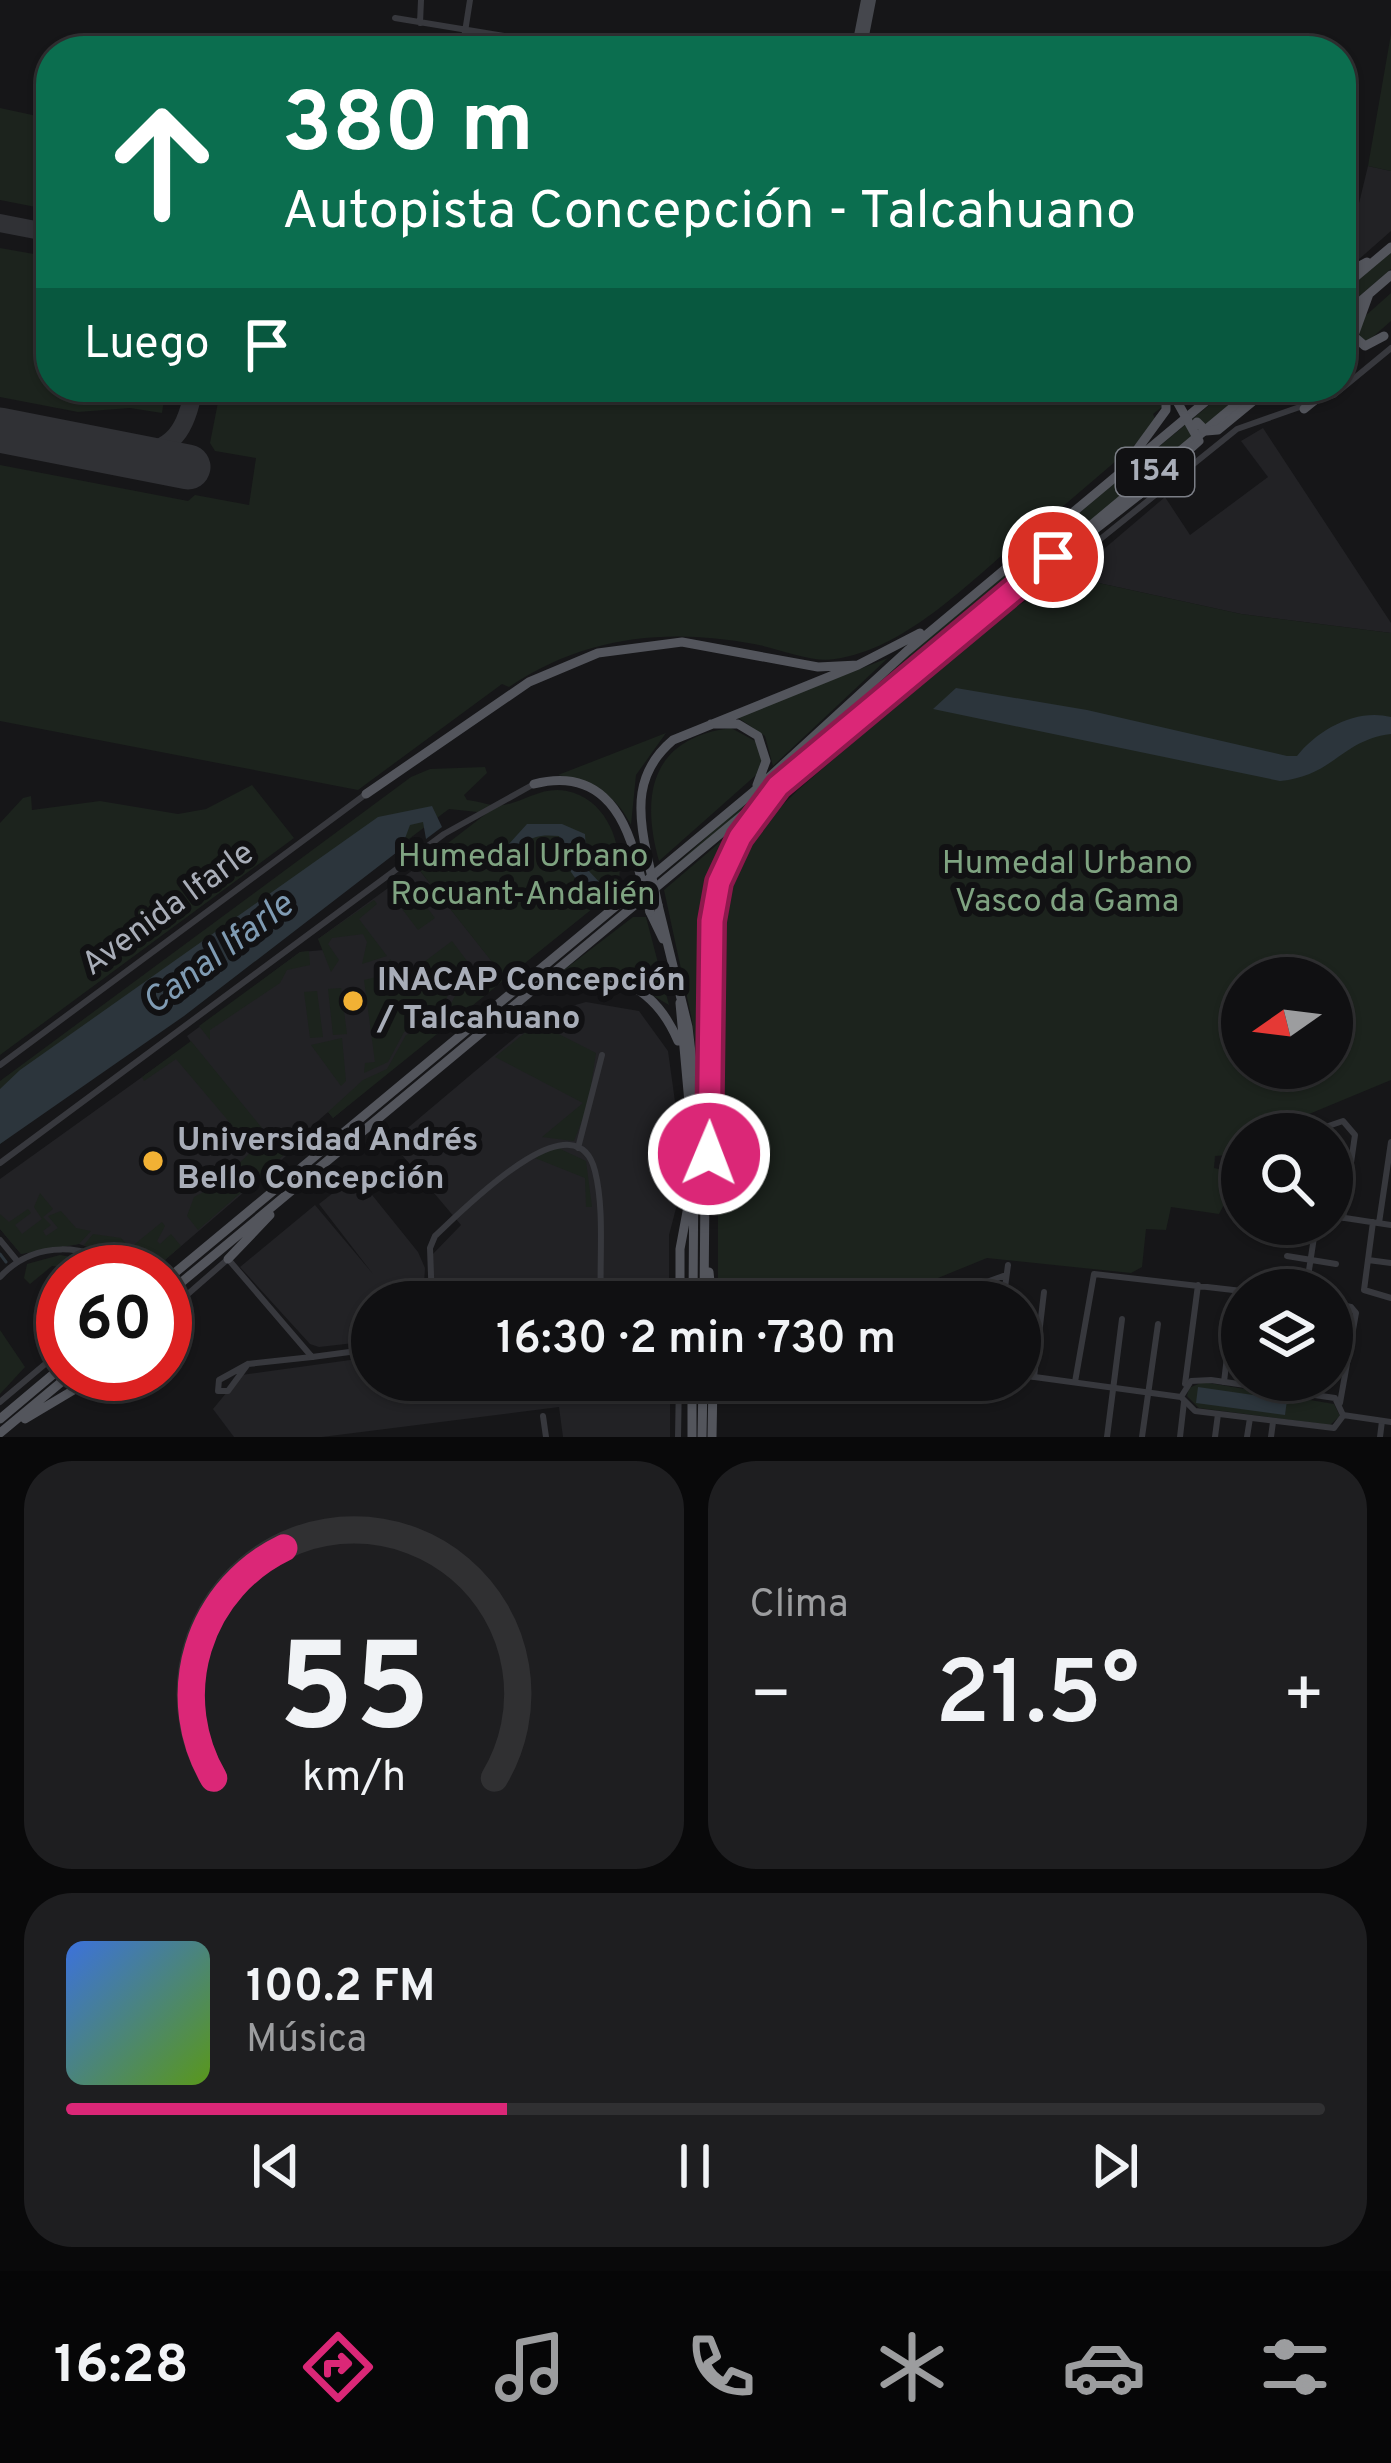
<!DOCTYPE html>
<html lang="es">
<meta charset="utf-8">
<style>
:root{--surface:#101012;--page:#1e1e20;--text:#f1f3f6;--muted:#9c9d9f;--line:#303032;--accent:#db2777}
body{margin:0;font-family:Overpass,sans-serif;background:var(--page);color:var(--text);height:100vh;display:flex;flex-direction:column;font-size:45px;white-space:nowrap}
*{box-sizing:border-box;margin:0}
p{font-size:39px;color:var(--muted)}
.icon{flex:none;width:66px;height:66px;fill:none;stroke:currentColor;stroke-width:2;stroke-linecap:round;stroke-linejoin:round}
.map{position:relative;height:1437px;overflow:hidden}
.panel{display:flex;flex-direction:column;gap:24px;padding:24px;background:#09090a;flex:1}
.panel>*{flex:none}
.banner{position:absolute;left:36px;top:36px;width:1320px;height:366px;border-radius:48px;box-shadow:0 3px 9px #0004,0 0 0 3px var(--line);background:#0b6e4f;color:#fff;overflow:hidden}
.needle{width:78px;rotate:256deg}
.fabs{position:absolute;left:1221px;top:957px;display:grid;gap:24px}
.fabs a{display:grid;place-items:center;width:132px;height:132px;border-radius:50%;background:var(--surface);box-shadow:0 3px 9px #0004,0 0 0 3px var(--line);font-size:60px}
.speed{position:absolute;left:36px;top:1245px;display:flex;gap:24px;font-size:60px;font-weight:700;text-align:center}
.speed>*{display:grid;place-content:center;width:156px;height:156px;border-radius:50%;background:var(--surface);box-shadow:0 3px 9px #0004,0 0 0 3px var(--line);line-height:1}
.speed .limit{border:18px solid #d22;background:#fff;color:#111}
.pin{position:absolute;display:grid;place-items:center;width:102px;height:102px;color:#fff;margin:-51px;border:6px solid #fff;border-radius:50%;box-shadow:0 3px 12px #0007}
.me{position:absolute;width:132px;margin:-66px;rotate:1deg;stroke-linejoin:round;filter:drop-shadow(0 0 9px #0008)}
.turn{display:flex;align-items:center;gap:42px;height:252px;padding:0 48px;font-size:54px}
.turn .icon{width:156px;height:156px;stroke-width:2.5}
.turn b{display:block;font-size:84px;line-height:102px}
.then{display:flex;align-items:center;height:114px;padding:0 48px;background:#0003;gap:24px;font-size:45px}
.big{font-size:90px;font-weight:600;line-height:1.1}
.panel .tile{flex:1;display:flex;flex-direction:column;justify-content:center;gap:18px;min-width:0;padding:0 42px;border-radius:48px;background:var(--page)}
.panel .dial{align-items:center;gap:0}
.dial svg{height:312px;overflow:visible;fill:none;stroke:var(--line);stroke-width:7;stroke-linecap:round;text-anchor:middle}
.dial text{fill:var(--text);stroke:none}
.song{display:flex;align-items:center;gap:36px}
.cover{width:144px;height:144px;border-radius:18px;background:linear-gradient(135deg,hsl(220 70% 55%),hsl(90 70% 35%))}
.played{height:12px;border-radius:6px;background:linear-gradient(90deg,var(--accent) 35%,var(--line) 35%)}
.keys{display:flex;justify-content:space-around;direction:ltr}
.heat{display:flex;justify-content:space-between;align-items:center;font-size:66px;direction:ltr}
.panel .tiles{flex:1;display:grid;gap:24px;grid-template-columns:1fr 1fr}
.tile:last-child{grid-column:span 2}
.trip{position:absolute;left:351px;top:1281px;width:690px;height:120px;border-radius:60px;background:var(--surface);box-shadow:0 3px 9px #0004,0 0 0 3px var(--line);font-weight:600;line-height:120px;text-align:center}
.menu{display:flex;height:192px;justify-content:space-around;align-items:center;background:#060607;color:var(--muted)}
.menu .icon{width:84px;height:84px}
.menu .active{color:var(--accent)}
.menu b{font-size:54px;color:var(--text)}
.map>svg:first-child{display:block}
.built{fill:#222225}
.green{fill:#1c231d;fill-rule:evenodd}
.water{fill:#2c353c}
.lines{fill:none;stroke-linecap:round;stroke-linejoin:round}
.stream{stroke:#2c353c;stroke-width:3}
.taxiway{stroke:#303135;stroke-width:18}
.runway{stroke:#303135;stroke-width:45}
.minor{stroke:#37383d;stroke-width:6}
.tertiary{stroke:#37383d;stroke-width:6}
.secondary{stroke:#45474d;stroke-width:8}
.primary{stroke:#53555c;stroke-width:9}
.primary-bridge{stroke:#53555c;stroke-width:9}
.route-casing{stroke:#8e194d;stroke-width:30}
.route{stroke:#db2777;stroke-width:21}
.poi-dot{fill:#f2b134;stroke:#111113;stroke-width:4.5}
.labels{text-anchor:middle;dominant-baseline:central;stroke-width:12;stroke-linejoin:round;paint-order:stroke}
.shield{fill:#111113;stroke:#7b7e86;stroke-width:3}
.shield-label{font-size:30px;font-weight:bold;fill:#a8adb8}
.park-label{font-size:33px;fill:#7fa381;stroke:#111113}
.street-label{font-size:33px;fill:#a8adb8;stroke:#111113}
.poi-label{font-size:33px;font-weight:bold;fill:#a8adb8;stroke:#111113;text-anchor:start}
.water-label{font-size:36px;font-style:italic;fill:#7f9bb3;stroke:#111113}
</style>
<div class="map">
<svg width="1391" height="1437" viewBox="0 0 1391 1437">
<rect width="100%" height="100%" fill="#161618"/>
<path class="built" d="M1368 166 1391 171V231L1349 268 1344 265Z
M1263 428 1391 623V633L1241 614 1071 577 1165 497 1190 535 1268 477 1241 441Z
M417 867 504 976 333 1118 328 1112 311 1127 314 1132 151 1272H135L111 1255 79 1244 21 1254 0 1229V1179L191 1042 187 1036 300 952 324 950 318 939Z
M586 1002 639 1011 668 1051 685 1174 669 1235V1302H434L431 1256 461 1225 391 1142 543 1014Z
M356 1175 418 1252 425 1268 423 1302H372V1341L319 1347 310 1344 240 1267 315 1205 373 1274 319 1204Z
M372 1357V1380H670V1437H563L559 1407 322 1437H234L213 1409 241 1375Z"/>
<path class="green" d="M1391 34V171L1368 166Z
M0 108 51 119V210L0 200Z
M0 248 51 257V387H166L162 413 130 408 78 412 0 397Z
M1391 252V269L1341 312V295Z
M1391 293V321L1367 342 1357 336 1363 318Z
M221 387H1157L1167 403 1153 414 1155 419 1137 443 1054 514 1031 513 1032 530C976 575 909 649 835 659 811 663 778 648 754 644 667 628 585 636 509 687L502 684 358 790 0 721V465L188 501 195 495 249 505 256 458 215 451 210 443Z
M1231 387H1252L660 879 922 643Z
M1071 577 1241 614 1391 633V1080L1285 1124 1242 1134V1154L1215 1156 1214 1168 1223 1170 1230 1193 1219 1214 1171 1207 1166 1230 1146 1229 1142 1267 1131 1273 987 1258 879 1302H718V917L729 876 760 827 799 789 1002 614ZM1242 978H1332V1068H1242Z
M888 658 773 766 765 736 737 717Z
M731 728 757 742 762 759 756 775 659 861C640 793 652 738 731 728Z
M666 733 636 775 631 825C615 793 592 782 558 775Z
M485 767 487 773 464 795 467 800C479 801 492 807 504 805 526 801 542 786 567 791 610 800 625 851 618 888L333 1118 328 1112 363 1080 387 1069 406 1035 441 1023 455 996 458 974 468 976 463 982 472 994 500 972 417 867 487 813 449 809 0 1144V1081L411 777 430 769Z
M252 785 294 838 0 1055V823L23 798 31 796 32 810 100 801 178 814 206 809Z
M739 826 713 891 707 923 705 1117 692 1020 664 890Z
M410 885 435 918 418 930 393 897Z
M374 900 377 904 359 919 387 956 362 964 367 942 363 934 332 938 328 944 339 960 331 972 318 939Z
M633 917H646L669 1005 613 972 560 973Z
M452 941 467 961 456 970 440 1018 404 1032 388 1062 364 1073 365 1063 375 1062 364 980 381 976 390 959 404 977Z
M309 951 310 965 287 970 280 983 210 1030V1040L199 1026 300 952Z
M341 988 347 1034 333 1035 328 989Z
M317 991 323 1037 310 1038 304 992Z
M537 1023 596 1053 588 1105 574 1141 542 1137 583 1103 495 1057Z
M342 1038 346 1081 341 1086 311 1045Z
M191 1041 284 1155 198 1230 187 1216 194 1197 215 1186 253 1150 176 1059 144 1081 142 1077Z
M556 1147 586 1161 592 1207H586L585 1178 535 1158Z
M40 1193 53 1209 43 1217 51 1225 43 1231 46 1236 58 1228 48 1216 61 1211 76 1228 91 1231 79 1244 21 1254 0 1229V1214L9 1222 28 1209 31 1213 15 1225 22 1234 42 1219 34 1207Z
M162 1222 165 1226 157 1241 160 1244 171 1234 181 1246 151 1272H135L84 1245 93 1234 121 1238 130 1248Z
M60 1255 91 1260 114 1272 52 1266 30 1284 24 1278 27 1264Z
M0 1330 25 1367 0 1394Z
M1203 1382 1334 1404 1340 1416 1330 1425 1199 1408 1187 1396 1189 1388Z"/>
<path class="water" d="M956 688 1087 710 1287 756H1297C1318 729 1357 708 1391 717V734C1341 740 1334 776 1280 781L933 709Z
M432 806 442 827 426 839 423 822 410 825 401 849 184 1016 0 1144V1089L20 1070 378 817Z
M527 824H562L585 834 587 869 603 886 606 900 596 908 571 872 559 836C528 833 525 842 508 863L475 858 453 863 431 857 448 844 461 849 507 846Z
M1198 1387 1287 1400 1285 1415 1196 1403Z"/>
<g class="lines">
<path class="stream" d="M0 1254 6 1262"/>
<path class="taxiway" d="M0 223 51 233
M128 455C174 452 187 429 194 387"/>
<path class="runway" d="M0 430 188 467"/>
<path class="minor" d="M395 18 504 36
M420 23 421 0
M462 51 470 0
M1305 1134 1343 1121 1355 1135 1343 1218
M578 1148 602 1055
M1241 1202 1242 1203
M1332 1216 1391 1225
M1373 1222 1364 1290 1391 1298
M1379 1223 1391 1142
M1287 1256 1336 1264
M1368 1260 1391 1263
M1306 1290 1316 1224
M432 1302 430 1248 435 1236C461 1212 576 1093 595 1171 605 1211 599 1261 601 1302
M931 1302 1006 1275
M1003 1302 1008 1265
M1332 1303 1351 1307 1356 1313 1340 1403
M165 1314 228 1259
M248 1364 228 1391H218L219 1380 248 1364 312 1357
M1034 1377 1044 1292
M1075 1382 1094 1274 1242 1291
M1224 1382 1230 1331
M1185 1384 1198 1285
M77 1388 93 1374
M0 1402 63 1349
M543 1416 546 1437
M1107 1437 1122 1319
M1142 1437 1158 1324
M1180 1437 1184 1402
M1215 1437 1218 1414
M1247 1437 1250 1418
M1271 1437 1273 1422
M1380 1437 1382 1421"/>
<path class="tertiary" d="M1098 541 1237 429 1334 395 1391 348
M0 1065 366 794
M0 1163 444 834 534 784
M0 1240 18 1262
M228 1259 312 1357 372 1349
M0 1277C35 1239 87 1243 126 1272
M1020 1375 1181 1397
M733 1380 756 1384
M713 1397 723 1390 780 1380
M1181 1397 1191 1381 1211 1380 1335 1398 1343 1415
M1181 1397 1195 1411 1334 1428 1343 1416
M1343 1415 1391 1422
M678 1437 679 1380"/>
<path class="secondary" d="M855 51 865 0
M862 51 872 0"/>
<path class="primary" d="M1341 276 1367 262
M1341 289 1391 247
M1341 318 1391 275
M1351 334 1365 346 1384 336
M1341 371 1369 294
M1304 409 1331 387
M1131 458 1166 410V394L1181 397 1195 387
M1093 531 1139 495
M1036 578 1097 541
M711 724H738L758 736 766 761 757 785
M534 784C596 768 624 809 637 863
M366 794 529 682 598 653 682 642 818 667 858 665
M647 855C637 810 635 772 673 740L858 665 920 633
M658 905 688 1027 704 1165
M650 912 663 939
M542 986C602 961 653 982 678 1041
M680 1003 694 1158 693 1302
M705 1188C731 1058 674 917 763 804
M228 1259 270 1215
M709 1272 712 1302
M165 1281 752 793 907 651 1223 387
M165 1296 1257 387
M680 1302V1249L689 1201
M704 1302 705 1187
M0 1419 63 1366
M25 1419 77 1388
M0 1433 71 1374
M692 1437V1380
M702 1437 703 1380
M712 1437 713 1380"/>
<path class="primary-bridge" d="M1197 422 1206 431 1218 430 1263 393
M1139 495 1199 441 1169 387
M647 855 658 905
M637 863 650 912"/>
</g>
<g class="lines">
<defs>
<path id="route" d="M709 1154 712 921 719 882 740 837 778 786 1053 557"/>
</defs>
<use href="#route" class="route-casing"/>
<use href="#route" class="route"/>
</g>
<g class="poi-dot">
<circle cx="353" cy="1001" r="12"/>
<circle cx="153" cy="1161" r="12"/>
</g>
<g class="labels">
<rect class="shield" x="1116" y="448" width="78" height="48" rx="9"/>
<g class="shield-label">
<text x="1155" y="472">154</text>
</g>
<g class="park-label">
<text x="523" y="858">Humedal Urbano<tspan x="523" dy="38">Rocuant-Andalién</tspan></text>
<text x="1067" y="865">Humedal Urbano<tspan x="1067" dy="38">Vasco da Gama</tspan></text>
</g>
<g class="street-label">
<text transform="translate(169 910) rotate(-36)">Avenida Ifarle</text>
</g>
<g class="poi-label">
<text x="377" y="982">INACAP Concepción<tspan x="377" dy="38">/ Talcahuano</tspan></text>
<text x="177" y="1142">Universidad Andrés<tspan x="177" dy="38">Bello Concepción</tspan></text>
</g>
<g class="water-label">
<text transform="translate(219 955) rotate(-37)">Canal Ifarle</text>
</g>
</g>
</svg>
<div class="fabs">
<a><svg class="needle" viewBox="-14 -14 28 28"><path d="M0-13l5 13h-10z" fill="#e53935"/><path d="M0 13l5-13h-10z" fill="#9c9d9f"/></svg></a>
<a><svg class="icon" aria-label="search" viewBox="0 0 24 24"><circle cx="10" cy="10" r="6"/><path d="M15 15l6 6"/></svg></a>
<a><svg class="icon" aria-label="layers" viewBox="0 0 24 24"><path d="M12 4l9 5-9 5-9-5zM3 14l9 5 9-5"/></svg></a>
</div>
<div class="speed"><div class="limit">60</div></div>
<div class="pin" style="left:1053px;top:557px;background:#d93025"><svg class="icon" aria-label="arrive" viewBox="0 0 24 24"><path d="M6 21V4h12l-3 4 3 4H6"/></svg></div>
<svg class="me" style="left:709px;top:1154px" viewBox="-20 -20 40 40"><circle r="17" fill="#db2777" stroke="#fff" stroke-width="3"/><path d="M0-11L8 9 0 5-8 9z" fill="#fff"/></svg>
<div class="trip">16:30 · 2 min · 730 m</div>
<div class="banner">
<div class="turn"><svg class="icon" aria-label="ahead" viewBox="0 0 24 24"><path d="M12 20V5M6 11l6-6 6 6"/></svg><div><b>380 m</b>Autopista Concepción - Talcahuano</div></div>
<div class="then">Luego<svg class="icon" aria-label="arrive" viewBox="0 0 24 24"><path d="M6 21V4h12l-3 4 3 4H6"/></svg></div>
</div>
</div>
<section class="panel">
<div class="tiles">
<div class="tile dial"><svg viewBox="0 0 100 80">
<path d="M14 69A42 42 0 1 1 86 69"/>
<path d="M14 69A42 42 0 0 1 32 10" stroke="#db2777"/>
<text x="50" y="56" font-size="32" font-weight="700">55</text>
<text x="50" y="72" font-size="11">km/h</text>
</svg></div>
<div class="tile"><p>Clima</p>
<div class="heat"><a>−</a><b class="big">21.5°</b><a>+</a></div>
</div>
<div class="tile">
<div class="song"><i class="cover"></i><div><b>100.2 FM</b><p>Música</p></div></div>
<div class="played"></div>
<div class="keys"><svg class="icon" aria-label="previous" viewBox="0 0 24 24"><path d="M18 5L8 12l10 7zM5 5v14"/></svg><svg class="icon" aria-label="pause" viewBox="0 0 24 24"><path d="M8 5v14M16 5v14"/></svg><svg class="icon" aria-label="next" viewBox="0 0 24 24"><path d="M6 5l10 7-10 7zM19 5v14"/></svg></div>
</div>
</div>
</section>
<nav class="menu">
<b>16:28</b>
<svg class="icon active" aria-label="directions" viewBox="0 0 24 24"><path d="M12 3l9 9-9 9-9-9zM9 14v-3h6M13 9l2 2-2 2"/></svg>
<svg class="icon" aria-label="music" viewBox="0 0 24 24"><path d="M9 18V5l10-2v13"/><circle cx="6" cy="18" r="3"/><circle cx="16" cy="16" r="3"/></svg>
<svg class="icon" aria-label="phone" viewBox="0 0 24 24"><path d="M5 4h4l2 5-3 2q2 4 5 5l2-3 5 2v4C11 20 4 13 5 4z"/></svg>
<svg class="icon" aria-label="climate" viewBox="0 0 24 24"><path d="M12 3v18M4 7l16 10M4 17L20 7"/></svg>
<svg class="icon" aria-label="car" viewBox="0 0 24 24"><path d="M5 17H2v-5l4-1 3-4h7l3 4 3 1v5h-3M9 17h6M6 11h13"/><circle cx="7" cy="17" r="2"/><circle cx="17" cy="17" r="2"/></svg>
<svg class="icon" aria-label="filters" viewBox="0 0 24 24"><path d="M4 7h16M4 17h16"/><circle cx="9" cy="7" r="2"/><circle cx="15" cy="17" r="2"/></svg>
</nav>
